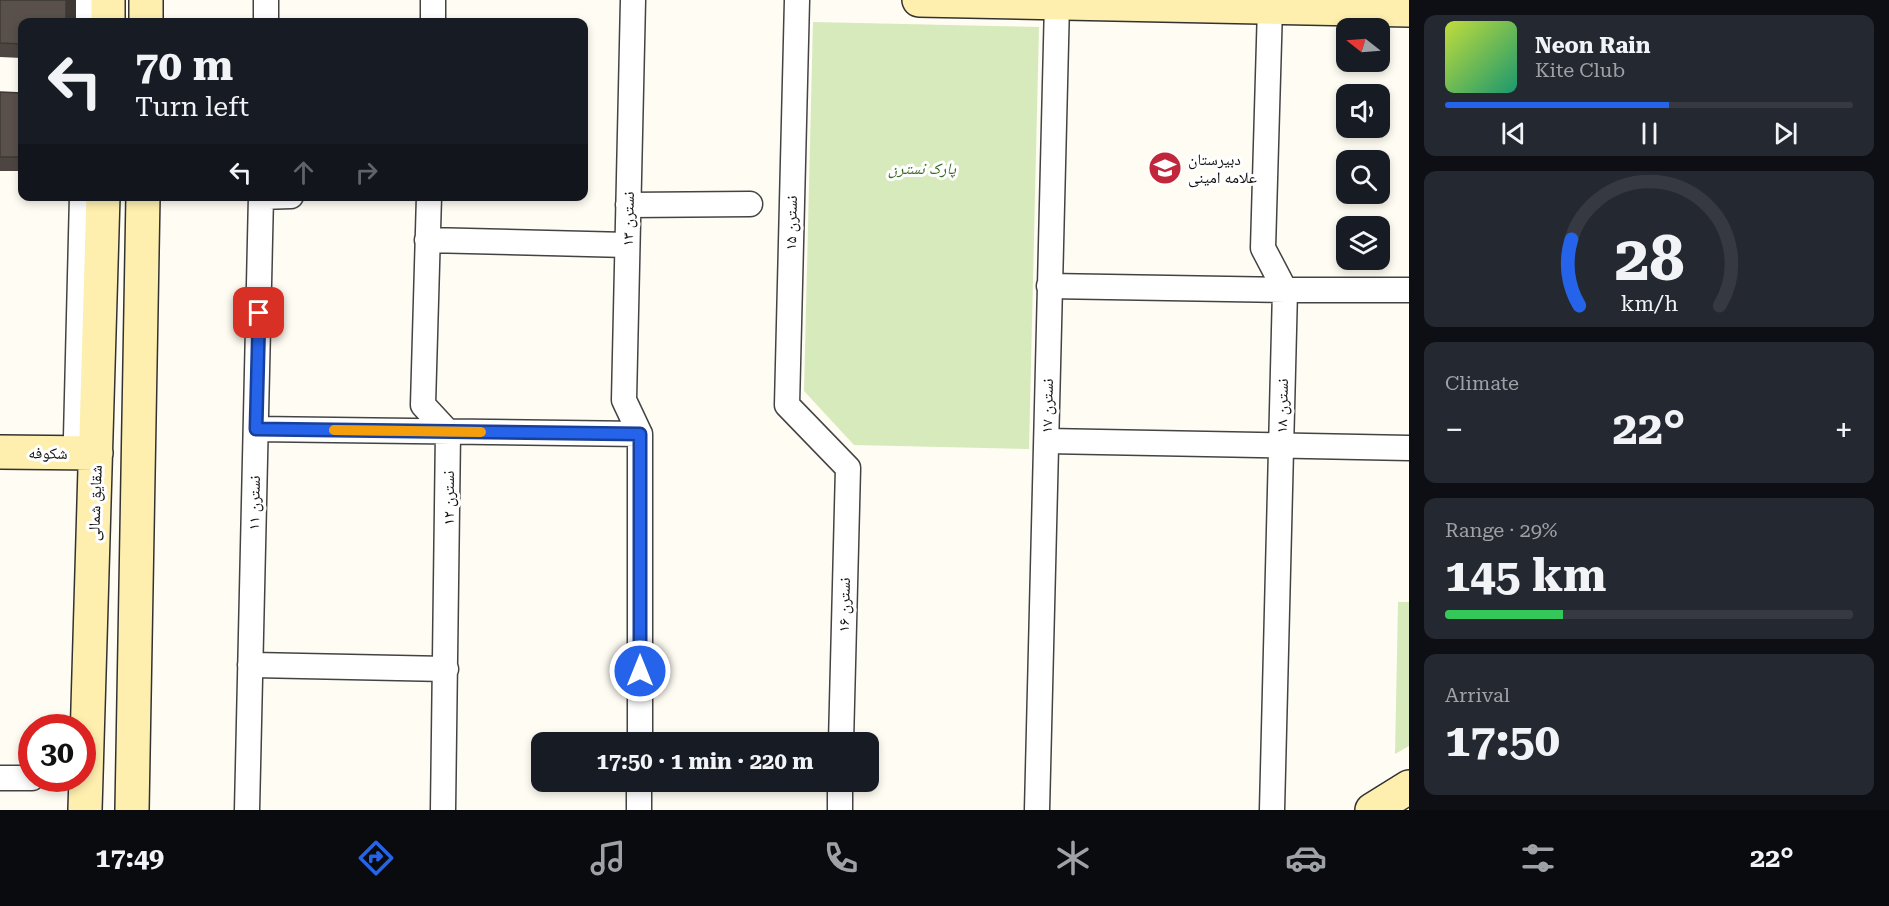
<!DOCTYPE html>
<meta charset="utf-8">
<style>
:root{--surface:#171b24;--page:#242831;--text:#f1f3f6;--muted:#9ea1a6;--line:#363941;--accent:#2563eb}
body{margin:0;font-family:"Roboto Serif","Noto Naskh Arabic",serif;background:var(--page);color:var(--text);height:100vh;display:flex;flex-direction:column;font-size:22px;white-space:nowrap}
*{box-sizing:border-box;margin:0}
p{font-size:20px;color:var(--muted)}
.icon{flex:none;width:33px;height:33px;fill:none;stroke:currentColor;stroke-width:2;stroke-linecap:round;stroke-linejoin:round}
.map{position:relative;flex:1;overflow:hidden}
.side{display:flex;flex-direction:column;gap:15px;padding:15px;background:#0d0f14;width:480px}
.side>*{flex:none}
.banner{position:absolute;left:18px;top:18px;width:570px;height:183px;border-radius:12px;box-shadow:0 3px 9px #0003;background:#171b24;color:var(--text);overflow:hidden}
.needle{width:39px;rotate:287deg}
.controls{position:absolute;left:1336px;top:18px;display:grid;gap:12px}
.controls a{display:grid;place-items:center;width:54px;height:54px;border-radius:12px;background:var(--surface);box-shadow:0 3px 9px #0003;font-size:30px}
.speed{position:absolute;left:18px;top:714px;display:flex;gap:12px;font-size:30px;font-weight:700;text-align:center}
.speed>*{display:grid;place-content:center;width:78px;height:78px;border-radius:50%;background:var(--surface);box-shadow:0 3px 9px #0003;line-height:1}
.speed .limit{border:9px solid #d22;background:#fff;color:#111}
.pin{position:absolute;display:grid;place-items:center;width:51px;height:51px;color:#fff;margin:-26px;border-radius:12px;box-shadow:0 3px 9px #0006}
.me{position:absolute;width:66px;margin:-33px;rotate:0deg;stroke-linejoin:round;filter:drop-shadow(0 0 4px #0008)}
.turn{display:flex;align-items:center;gap:21px;height:126px;padding:0 18px;font-size:27px}
.turn .icon{width:78px;height:78px;stroke-width:2.5}
.turn b{display:block;font-size:42px;line-height:51px}
.lanes{display:flex;align-items:center;height:57px;padding:0 18px;background:#0003;justify-content:center;gap:30px;direction:ltr}
.lanes .off{opacity:.35}
.big{font-size:45px;font-weight:700;line-height:1.1}
.side .tile{flex:1;display:flex;flex-direction:column;justify-content:center;gap:9px;min-width:0;padding:0 21px;border-radius:12px;background:var(--page)}
.side .dial{align-items:center;gap:0}
.dial svg{height:156px;overflow:visible;fill:none;stroke:var(--line);stroke-width:7;stroke-linecap:round;text-anchor:middle}
.dial text{fill:var(--text);stroke:none}
.song{display:flex;align-items:center;gap:18px}
.cover{width:72px;height:72px;border-radius:9px;background:linear-gradient(135deg,hsl(70 70% 55%),hsl(160 70% 35%))}
.played{height:6px;border-radius:3px;background:linear-gradient(90deg,var(--accent) 55%,var(--line) 55%)}
.keys{display:flex;justify-content:space-around;direction:ltr}
.heat{display:flex;justify-content:space-between;align-items:center;font-size:33px;direction:ltr}
.charge{height:9px;border-radius:4px;background:linear-gradient(90deg,#34c759 29%,var(--line) 0)}
.trip{position:absolute;left:531px;top:732px;width:348px;height:60px;border-radius:12px;background:var(--surface);box-shadow:0 3px 9px #0003;font-weight:700;line-height:60px;text-align:center}
.dock{display:flex;height:96px;justify-content:space-around;align-items:center;background:#090b0e;color:var(--muted)}
.dock .icon{width:42px;height:42px}
.dock .selected{color:var(--accent)}
.dock b{font-size:27px;color:var(--text)}
main{display:flex;flex:1;min-height:0}
.map>svg:first-child{display:block}
.green{fill:#d7eabc}
.lines{fill:none;stroke-linecap:round;stroke-linejoin:round}
.street-casing{stroke:#434343;stroke-width:27}
.secondary-casing{stroke:#323232;stroke-width:36}
.street{stroke:#fff;stroke-width:24}
.secondary{stroke:#feefaf;stroke-width:33}
.wall{fill:#4d4541}
.shaded-wall{fill:#3e3835}
.building{fill:#59504c;stroke:#3e3835;stroke-width:1.5}
.route-casing{stroke:#184099;stroke-width:15}
.route{stroke:#2563eb;stroke-width:10}
.slow{stroke:#f59e0b;stroke-width:10}
.labels{text-anchor:middle;dominant-baseline:central;stroke-width:6;stroke-linejoin:round;paint-order:stroke}
.poi-label{font-size:16px;fill:#101010;stroke:#fff;text-anchor:start}
.park-label{font-size:16px;font-style:italic;fill:#34691f;stroke:#fff}
.street-label{font-size:16px;fill:#101010;stroke:#fff}
</style>
<main>
<div class="map">
<svg width="1409" height="810" viewBox="0 0 1409 810">
<rect width="100%" height="100%" fill="#fffcf3"/>
<path class="green" d="M813 22 1039 27 1029 449 854 445 804 391Z
M1398 602H1409V746L1395 754Z"/>
<g class="lines">
<defs>
<path id="street" d="M633 0 624 400 640 434V742
M797 0 787 405 848 468 841 742
M1270 7 1263 248 1285 290 1272 810
M87 22 88 0
M266 22V0
M433 22V0
M429 196 423 405 448 432 443 810
M261 197 291 196
M628 205 750 204
M427 240 627 245
M1049 286 1285 290H1409
M256 429 640 434
M76 437 82 196
M1047 441 1409 448
M250 665 446 669
M0 778H32
M247 810 261 196
M639 810V782
M840 810V782
M1037 810 1057 3"/>
<path id="secondary" d="M919 0 1409 10
M108 22V0
M146 22V0
M0 452 96 453
M85 810 103 196
M132 810 143 196
M1372 810 1409 787"/>
</defs>
<use href="#street" class="street-casing"/>
<use href="#secondary" class="secondary-casing"/>
<use href="#street" class="street"/>
<use href="#secondary" class="secondary"/>
</g>
<path class="wall" d="M0 0 22 22V58L0 57Z
M0 92 22 93V171H0Z"/>
<path class="shaded-wall" d="M66 0H76V22H66Z"/>
<path class="building" d="M0 0H66V22H22V44L0 43Z
M0 92 22 93V157H0Z"/>
<g class="lines">
<defs>
<path id="route" d="M259 313 256 429 640 434V671"/>
</defs>
<use href="#route" class="route-casing"/>
<use href="#route" class="route"/>
<path class="slow" d="M334 430 481 432"/>
</g>
<defs>
<symbol id="school-disc" viewBox="-11 -11 22 22"><circle r="9.5" fill="#c1273a" stroke="#fff"/><path d="M0-5L7-2L0 1L-7-2ZM-4 1L0 2.5L4 1V4Q0 6-4 4Z" fill="#fff"/></symbol>
</defs>
<g fill-rule="evenodd">
<use href="#school-disc" x="1146" y="149" width="38" height="38"/>
</g>
<g class="labels">
<g class="poi-label">
<text x="1188" y="159">دبیرستان<tspan x="1188" dy="18">علامه امینی</tspan></text>
</g>
<g class="park-label">
<text x="922" y="168">پارک نسترن</text>
</g>
<g class="street-label">
<text transform="translate(628 219) rotate(-89)">نسترن ۱۳</text>
<text transform="translate(791 223) rotate(-89)">نسترن ۱۵</text>
<text transform="translate(1047 406) rotate(-89)">نسترن ۱۷</text>
<text transform="translate(1282 406) rotate(-89)">نسترن ۱۸</text>
<text transform="translate(48 453) rotate(1)">شکوفه</text>
<text transform="translate(448 498) rotate(-90)">نسترن ۱۲</text>
<text transform="translate(95 503) rotate(-88)">شقایق شمالی</text>
<text transform="translate(254 503) rotate(-89)">نسترن ۱۱</text>
<text transform="translate(844 605) rotate(-89)">نسترن ۱۶</text>
</g>
</g>
</svg>
<div class="controls">
<a><svg class="needle" viewBox="-14 -14 28 28"><path d="M0-13l5 13h-10z" fill="#e53935"/><path d="M0 13l5-13h-10z" fill="#9ea1a6"/></svg></a>
<a><svg class="icon" aria-label="sound" viewBox="0 0 24 24"><path d="M4 9h4l5-4v14l-5-4H4zM17 9q2 3 0 6"/></svg></a>
<a><svg class="icon" aria-label="search" viewBox="0 0 24 24"><circle cx="10" cy="10" r="6"/><path d="M15 15l6 6"/></svg></a>
<a><svg class="icon" aria-label="layers" viewBox="0 0 24 24"><path d="M12 4l9 5-9 5-9-5zM3 14l9 5 9-5"/></svg></a>
</div>
<div class="speed"><div class="limit">30</div></div>
<div class="pin" style="left:259px;top:313px;background:#d93025"><svg class="icon" aria-label="arrive" viewBox="0 0 24 24"><path d="M6 21V4h12l-3 4 3 4H6"/></svg></div>
<svg class="me" style="left:640px;top:671px" viewBox="-20 -20 40 40"><circle r="17" fill="#2563eb" stroke="#fff" stroke-width="3"/><path d="M0-11L8 9 0 5-8 9z" fill="#fff"/></svg>
<div class="trip">17:50 · 1 min · 220 m</div>
<div class="banner">
<div class="turn"><svg class="icon" aria-label="left" viewBox="0 0 24 24"><path d="M17 20v-9H6M10 6l-5 5 5 5"/></svg><div><b>70 m</b>Turn left</div></div>
<div class="lanes"><svg class="icon" aria-label="left" viewBox="0 0 24 24"><path d="M17 20v-9H6M10 6l-5 5 5 5"/></svg><svg class="icon off" aria-label="ahead" viewBox="0 0 24 24"><path d="M12 20V5M6 11l6-6 6 6"/></svg><svg class="icon off" aria-label="right" viewBox="0 0 24 24"><path d="M7 20v-9h11M14 6l5 5-5 5"/></svg></div>
</div>
</div>
<section class="side">
<div class="tile">
<div class="song"><i class="cover"></i><div><b>Neon Rain</b><p>Kite Club</p></div></div>
<div class="played"></div>
<div class="keys"><svg class="icon" aria-label="previous" viewBox="0 0 24 24"><path d="M18 5L8 12l10 7zM5 5v14"/></svg><svg class="icon" aria-label="pause" viewBox="0 0 24 24"><path d="M8 5v14M16 5v14"/></svg><svg class="icon" aria-label="next" viewBox="0 0 24 24"><path d="M6 5l10 7-10 7zM19 5v14"/></svg></div>
</div>
<div class="tile dial"><svg viewBox="0 0 100 80">
<path d="M14 69A42 42 0 1 1 86 69"/>
<path d="M14 69A42 42 0 0 1 10 35" stroke="#2563eb"/>
<text x="50" y="56" font-size="32" font-weight="700">28</text>
<text x="50" y="72" font-size="11">km/h</text>
</svg></div>
<div class="tile"><p>Climate</p>
<div class="heat"><a>−</a><b class="big">22°</b><a>+</a></div>
</div>
<div class="tile"><p>Range · 29%</p><b class="big">145 km</b><div class="charge"></div></div>
<div class="tile"><p>Arrival</p><b class="big">17:50</b></div>
</section>
</main>
<nav class="dock">
<b>17:49</b>
<svg class="icon selected" aria-label="directions" viewBox="0 0 24 24"><path d="M12 3l9 9-9 9-9-9zM9 14v-3h6M13 9l2 2-2 2"/></svg>
<svg class="icon" aria-label="music" viewBox="0 0 24 24"><path d="M9 18V5l10-2v13"/><circle cx="6" cy="18" r="3"/><circle cx="16" cy="16" r="3"/></svg>
<svg class="icon" aria-label="phone" viewBox="0 0 24 24"><path d="M5 4h4l2 5-3 2q2 4 5 5l2-3 5 2v4C11 20 4 13 5 4z"/></svg>
<svg class="icon" aria-label="climate" viewBox="0 0 24 24"><path d="M12 3v18M4 7l16 10M4 17L20 7"/></svg>
<svg class="icon" aria-label="car" viewBox="0 0 24 24"><path d="M5 17H2v-5l4-1 3-4h7l3 4 3 1v5h-3M9 17h6M6 11h13"/><circle cx="7" cy="17" r="2"/><circle cx="17" cy="17" r="2"/></svg>
<svg class="icon" aria-label="filters" viewBox="0 0 24 24"><path d="M4 7h16M4 17h16"/><circle cx="9" cy="7" r="2"/><circle cx="15" cy="17" r="2"/></svg>
<b>22°</b>
</nav>
